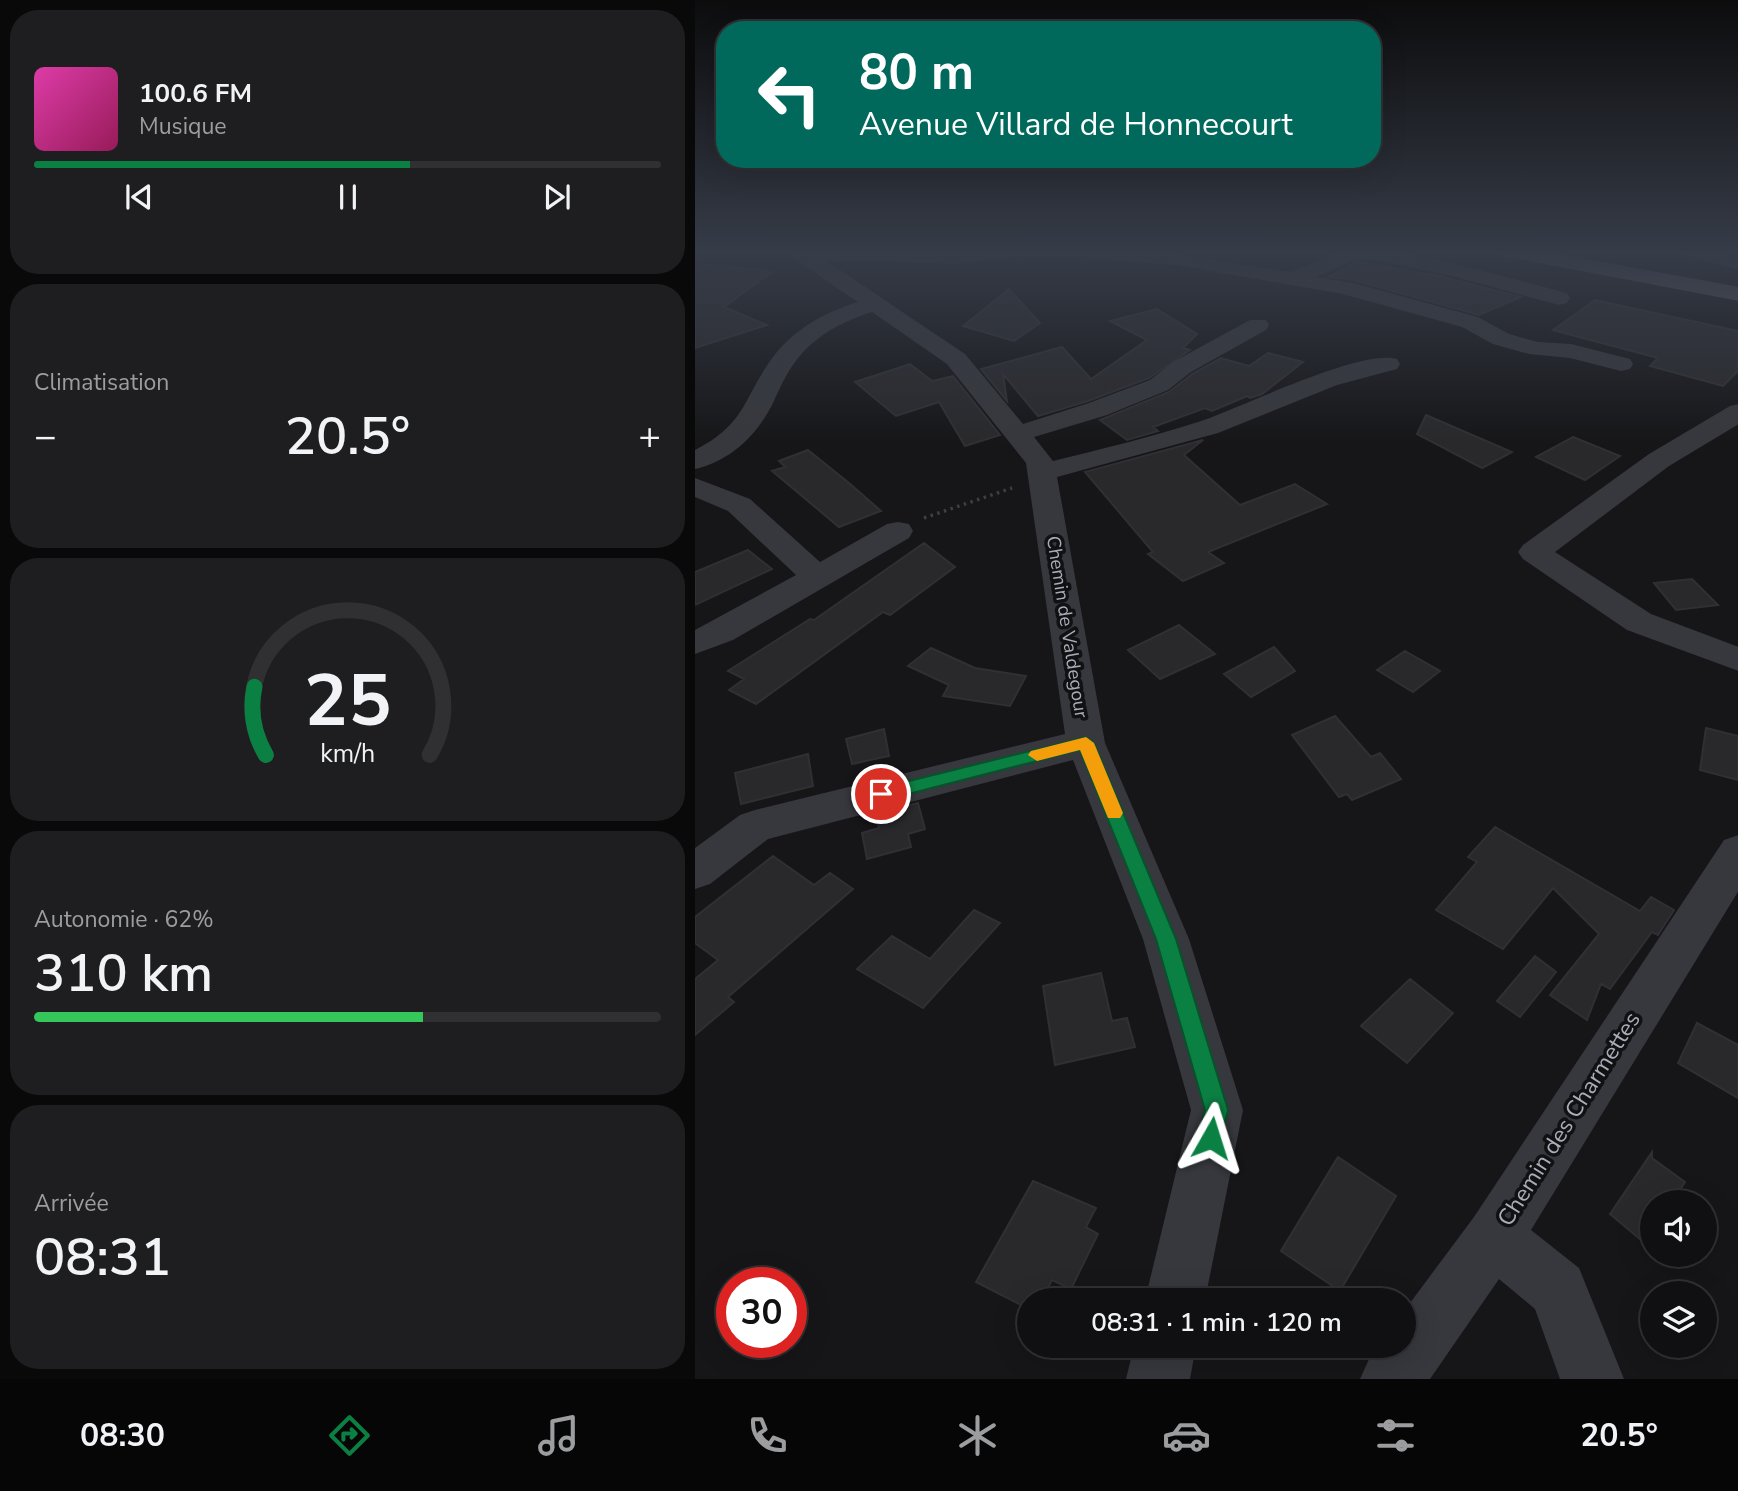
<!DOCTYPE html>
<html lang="fr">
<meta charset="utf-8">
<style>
:root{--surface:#101012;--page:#1e1e20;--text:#f1f3f6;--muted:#9c9d9f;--line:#303032;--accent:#0b8043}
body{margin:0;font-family:"Nunito Sans",sans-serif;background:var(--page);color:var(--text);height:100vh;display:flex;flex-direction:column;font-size:26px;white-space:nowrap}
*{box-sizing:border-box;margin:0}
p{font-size:23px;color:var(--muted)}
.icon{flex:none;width:38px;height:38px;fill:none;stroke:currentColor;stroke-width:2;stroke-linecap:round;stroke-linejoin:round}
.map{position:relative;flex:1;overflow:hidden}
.sheet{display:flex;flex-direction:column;gap:10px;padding:10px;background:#09090a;width:695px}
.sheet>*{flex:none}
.top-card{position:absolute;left:21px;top:21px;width:665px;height:147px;border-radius:28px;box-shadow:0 7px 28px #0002,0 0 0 2px var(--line);background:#00695c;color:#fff;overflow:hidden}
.fabs{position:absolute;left:945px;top:1190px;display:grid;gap:14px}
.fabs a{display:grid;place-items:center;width:77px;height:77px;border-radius:50%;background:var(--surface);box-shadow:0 7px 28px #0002,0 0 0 2px var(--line);font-size:35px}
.speed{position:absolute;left:21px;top:1267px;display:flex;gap:14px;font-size:35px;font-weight:700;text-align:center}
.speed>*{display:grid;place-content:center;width:91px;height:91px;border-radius:50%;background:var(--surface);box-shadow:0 7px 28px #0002,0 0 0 2px var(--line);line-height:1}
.speed .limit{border:10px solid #d22;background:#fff;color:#111}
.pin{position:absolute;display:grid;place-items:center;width:60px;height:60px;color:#fff;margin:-30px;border:4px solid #fff;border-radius:50%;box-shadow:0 2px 7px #0007}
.me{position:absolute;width:77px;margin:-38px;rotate:6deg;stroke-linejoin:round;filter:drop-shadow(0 0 5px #0008)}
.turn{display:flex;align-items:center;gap:24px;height:147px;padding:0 28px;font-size:32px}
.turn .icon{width:91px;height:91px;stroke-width:2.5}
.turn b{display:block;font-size:49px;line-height:60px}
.big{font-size:52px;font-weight:600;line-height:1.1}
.sheet .card{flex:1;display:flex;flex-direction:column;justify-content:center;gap:10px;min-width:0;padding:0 24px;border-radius:28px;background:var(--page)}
.sheet .dial{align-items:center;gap:0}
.dial svg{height:182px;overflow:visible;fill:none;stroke:var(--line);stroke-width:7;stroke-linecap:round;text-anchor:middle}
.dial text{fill:var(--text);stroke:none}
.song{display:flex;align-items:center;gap:21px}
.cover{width:84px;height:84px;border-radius:10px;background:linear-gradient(135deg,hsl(320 70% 55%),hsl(330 70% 35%))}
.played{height:7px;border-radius:4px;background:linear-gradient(90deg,var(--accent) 60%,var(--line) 60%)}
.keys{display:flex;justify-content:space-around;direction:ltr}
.heat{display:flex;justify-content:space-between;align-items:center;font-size:38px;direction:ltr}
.charge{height:10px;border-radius:5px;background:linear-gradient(90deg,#34c759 62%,var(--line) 0)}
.trip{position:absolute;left:322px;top:1288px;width:399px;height:70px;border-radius:35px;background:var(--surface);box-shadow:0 7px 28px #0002,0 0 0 2px var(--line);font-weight:600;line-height:70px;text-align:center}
.tabs{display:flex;height:112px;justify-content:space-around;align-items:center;background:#060607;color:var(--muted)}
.tabs .icon{width:49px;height:49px}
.tabs .selected{color:var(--accent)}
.tabs b{font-size:32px;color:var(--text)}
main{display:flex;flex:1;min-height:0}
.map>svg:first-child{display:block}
.building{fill:#29292c;stroke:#303034;stroke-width:2}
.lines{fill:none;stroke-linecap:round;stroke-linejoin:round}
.path{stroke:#3d3f44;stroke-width:3.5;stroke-dasharray:2.5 4.5;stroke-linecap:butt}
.minor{fill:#37383d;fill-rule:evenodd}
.major{fill:#53555c;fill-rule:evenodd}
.route{fill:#0b8043;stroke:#07532c;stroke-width:2}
.slow{fill:#f59e0b}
.labels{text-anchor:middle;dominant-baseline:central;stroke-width:7;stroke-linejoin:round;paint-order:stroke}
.street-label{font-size:19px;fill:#a8adb8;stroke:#111113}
.near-street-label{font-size:23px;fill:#a8adb8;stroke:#111113}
</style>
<main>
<section class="sheet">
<div class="card">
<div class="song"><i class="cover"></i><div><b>100.6 FM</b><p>Musique</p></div></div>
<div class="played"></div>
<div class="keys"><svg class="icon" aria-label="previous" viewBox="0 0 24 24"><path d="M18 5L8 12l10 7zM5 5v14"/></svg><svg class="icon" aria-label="pause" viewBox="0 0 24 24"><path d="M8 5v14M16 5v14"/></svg><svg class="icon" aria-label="next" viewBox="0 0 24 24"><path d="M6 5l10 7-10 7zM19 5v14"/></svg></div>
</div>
<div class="card"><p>Climatisation</p>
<div class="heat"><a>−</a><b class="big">20.5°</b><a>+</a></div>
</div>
<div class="card dial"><svg viewBox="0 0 100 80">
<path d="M14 69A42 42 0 1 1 86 69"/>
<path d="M14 69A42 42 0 0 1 9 39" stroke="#0b8043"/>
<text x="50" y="56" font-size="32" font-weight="700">25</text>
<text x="50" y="72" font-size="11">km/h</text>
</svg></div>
<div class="card"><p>Autonomie · 62%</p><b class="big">310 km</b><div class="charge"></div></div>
<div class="card"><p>Arrivée</p><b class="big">08:31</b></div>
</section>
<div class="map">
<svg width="1044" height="1379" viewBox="0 0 1044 1379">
<rect width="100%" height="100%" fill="#161618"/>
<path class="building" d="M662 262 744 276 826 297 784 315 658 280 634 277Z
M0 264 78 271 29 307 72 325 0 348Z
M314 289 345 323 319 341 268 326Z
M900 300 1043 331V371L1028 386 955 366 963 358 858 330Z
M462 309 502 334 488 348 495 350 454 378 393 401 343 416 308 374 312 401 286 369 367 347 396 379 452 340 415 321Z
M573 353 608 362 567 394 555 398 552 396 517 411 510 408 458 427 463 431 432 440 405 420 474 392 497 374 526 358 554 366Z
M215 364 237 381 258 376 305 435 270 446 244 402 201 416 160 382Z
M731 415 817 452 787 468 722 434Z
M878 437 925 456 890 480 841 457Z
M508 440 489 455 545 505 600 484 632 504 513 552 529 563 488 581 453 554 458 552 390 472Z
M113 450 154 483 186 511 144 527 77 471 90 467 84 461Z
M229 543 260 567 195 615 188 612 61 704 34 690 49 679 33 671 115 619 119 620Z
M53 550 77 569 0 605V572Z
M997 579 1023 605 981 610 959 583Z
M484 625 520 654 465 679 433 650Z
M579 647 600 671 556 697 529 674Z
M236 648 280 668 331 676 315 706 248 696 254 685 213 666Z
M710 651 745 671 718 692 682 670Z
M640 716 676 757 685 753 706 779 657 800 652 794 644 797 597 735Z
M1011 728 1043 736V780L1005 770Z
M189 729 194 756 157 764 151 739Z
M113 754 118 786 46 804 40 773Z
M223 803 230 829 213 834 216 847 172 859 167 833 184 828 181 814Z
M800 827 945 911 956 897 979 910 963 935 957 932 915 989 906 984 892 1020 855 995 904 934 858 888 808 949 741 910 782 862 773 857Z
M78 856 119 885 135 873 158 889 33 997 39 1002 0 1035V979L23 960 0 943V917Z
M279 910 305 923 228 1008 162 969 197 936 235 959Z
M840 956 861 972 825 1017 802 1001Z
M406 973 417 1021 432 1018 440 1047 360 1065 348 986Z
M715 979 758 1013 712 1063 666 1026Z
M1002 1023 1043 1045V1098L983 1063Z
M957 1152V1158L990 1182 977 1202H957V1249L915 1214Z
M643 1157 701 1196 645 1291 586 1251Z
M338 1181 401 1208 391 1227 403 1234 376 1289 357 1280 347 1300H334V1309L281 1282Z"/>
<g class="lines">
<path class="path" d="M229 518 317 488"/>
<path class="minor" d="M93 251H456L596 272 646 251H695L761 264 872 293 875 298 872 303 864 305 758 276 679 260 661 259 621 277 658 283 783 317 814 334 843 342 876 344 935 359 938 364 935 369 926 371 875 358 834 354 798 344 767 327 648 294 481 265 380 257H319L261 264 165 260 133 262 270 354 328 424 394 403 455 380 478 362 555 320H571L574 325 571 330 496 372 473 390 412 415 339 437 358 461C407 449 456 437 503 422 546 408 664 349 702 359L705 364 702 369 642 385 523 433 362 477 410 743 494 939 548 1110 510 1300H450L496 1110 448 939 378 760 73 839 15 884 0 889V848L45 815 60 810 370 734 331 463 252 364 177 312C149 321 123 334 104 357 92 371 85 388 77 405 61 436 35 461 0 469V450C52 423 47 399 78 357 99 329 130 312 163 302L103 261Z
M986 251H1019L1044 258V270L989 255Z
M1044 404V424L974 466 860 552 956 614 1044 647V671L932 630 828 559 823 552 828 545 954 454 1035 406Z
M0 478 55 499 125 562 192 524 203 522 214 524 218 531 214 538 38 640 0 654V630L101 575 33 511 0 497Z
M1044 835V890L836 1230 884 1268 929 1379H865L840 1309 804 1279 735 1379H665L675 1357 683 1346H709V1311L779 1217 1029 840Z
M439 1346H501L495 1379H431Z"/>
<path class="major" d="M803 251H847L1044 287V301L813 257 806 255Z"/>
</g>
<linearGradient id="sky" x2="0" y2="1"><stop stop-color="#0c0c0d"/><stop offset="0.57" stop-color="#363c48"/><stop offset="1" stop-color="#363c48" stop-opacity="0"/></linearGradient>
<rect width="1044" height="444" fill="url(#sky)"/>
<path class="route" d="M391 737 399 743 481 939 533 1110 524 1146 516 1149 507 1146 504 1138 510 1110 461 939 385 750 186 801 180 799 177 794 180 790 186 788Z"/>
<path class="slow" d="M391 737 399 743 428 813 425 818H413L385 750 342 761 333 755 336 751Z"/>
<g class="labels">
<g class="street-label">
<text transform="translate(372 627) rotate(81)">Chemin de Valdegour</text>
</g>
<g class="near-street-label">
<text transform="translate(874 1119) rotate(-58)">Chemin des Charmettes</text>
</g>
</g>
</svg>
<div class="fabs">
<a><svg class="icon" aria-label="sound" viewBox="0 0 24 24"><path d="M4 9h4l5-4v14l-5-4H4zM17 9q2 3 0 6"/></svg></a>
<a><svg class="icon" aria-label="layers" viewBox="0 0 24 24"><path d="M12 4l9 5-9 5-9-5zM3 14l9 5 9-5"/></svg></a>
</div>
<div class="speed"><div class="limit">30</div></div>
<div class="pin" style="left:186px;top:794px;background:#d93025"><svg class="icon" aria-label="arrive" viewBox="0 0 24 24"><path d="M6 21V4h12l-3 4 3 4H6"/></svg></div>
<svg class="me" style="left:516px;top:1138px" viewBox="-20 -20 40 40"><path d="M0-17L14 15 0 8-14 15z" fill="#0b8043" stroke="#fff" stroke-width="4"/></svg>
<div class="trip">08:31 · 1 min · 120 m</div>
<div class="top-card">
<div class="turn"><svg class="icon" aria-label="left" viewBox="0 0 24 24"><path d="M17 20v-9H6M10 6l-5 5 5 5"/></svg><div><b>80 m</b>Avenue Villard de Honnecourt</div></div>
</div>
</div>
</main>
<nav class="tabs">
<b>08:30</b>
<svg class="icon selected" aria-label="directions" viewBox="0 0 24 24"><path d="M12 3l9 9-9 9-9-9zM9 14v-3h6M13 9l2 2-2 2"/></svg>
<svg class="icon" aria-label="music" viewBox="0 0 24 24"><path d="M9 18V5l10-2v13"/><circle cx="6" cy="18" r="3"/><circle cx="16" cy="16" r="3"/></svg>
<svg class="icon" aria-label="phone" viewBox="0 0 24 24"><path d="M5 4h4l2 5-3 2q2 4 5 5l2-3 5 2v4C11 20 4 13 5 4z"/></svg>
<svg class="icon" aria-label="climate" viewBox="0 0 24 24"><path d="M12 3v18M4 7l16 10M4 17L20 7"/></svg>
<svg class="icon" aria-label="car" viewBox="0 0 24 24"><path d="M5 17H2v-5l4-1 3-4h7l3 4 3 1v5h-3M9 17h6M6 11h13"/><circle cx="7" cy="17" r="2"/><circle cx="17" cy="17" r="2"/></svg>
<svg class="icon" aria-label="filters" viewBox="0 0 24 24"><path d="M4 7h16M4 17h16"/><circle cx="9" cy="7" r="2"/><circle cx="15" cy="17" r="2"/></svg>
<b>20.5°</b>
</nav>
